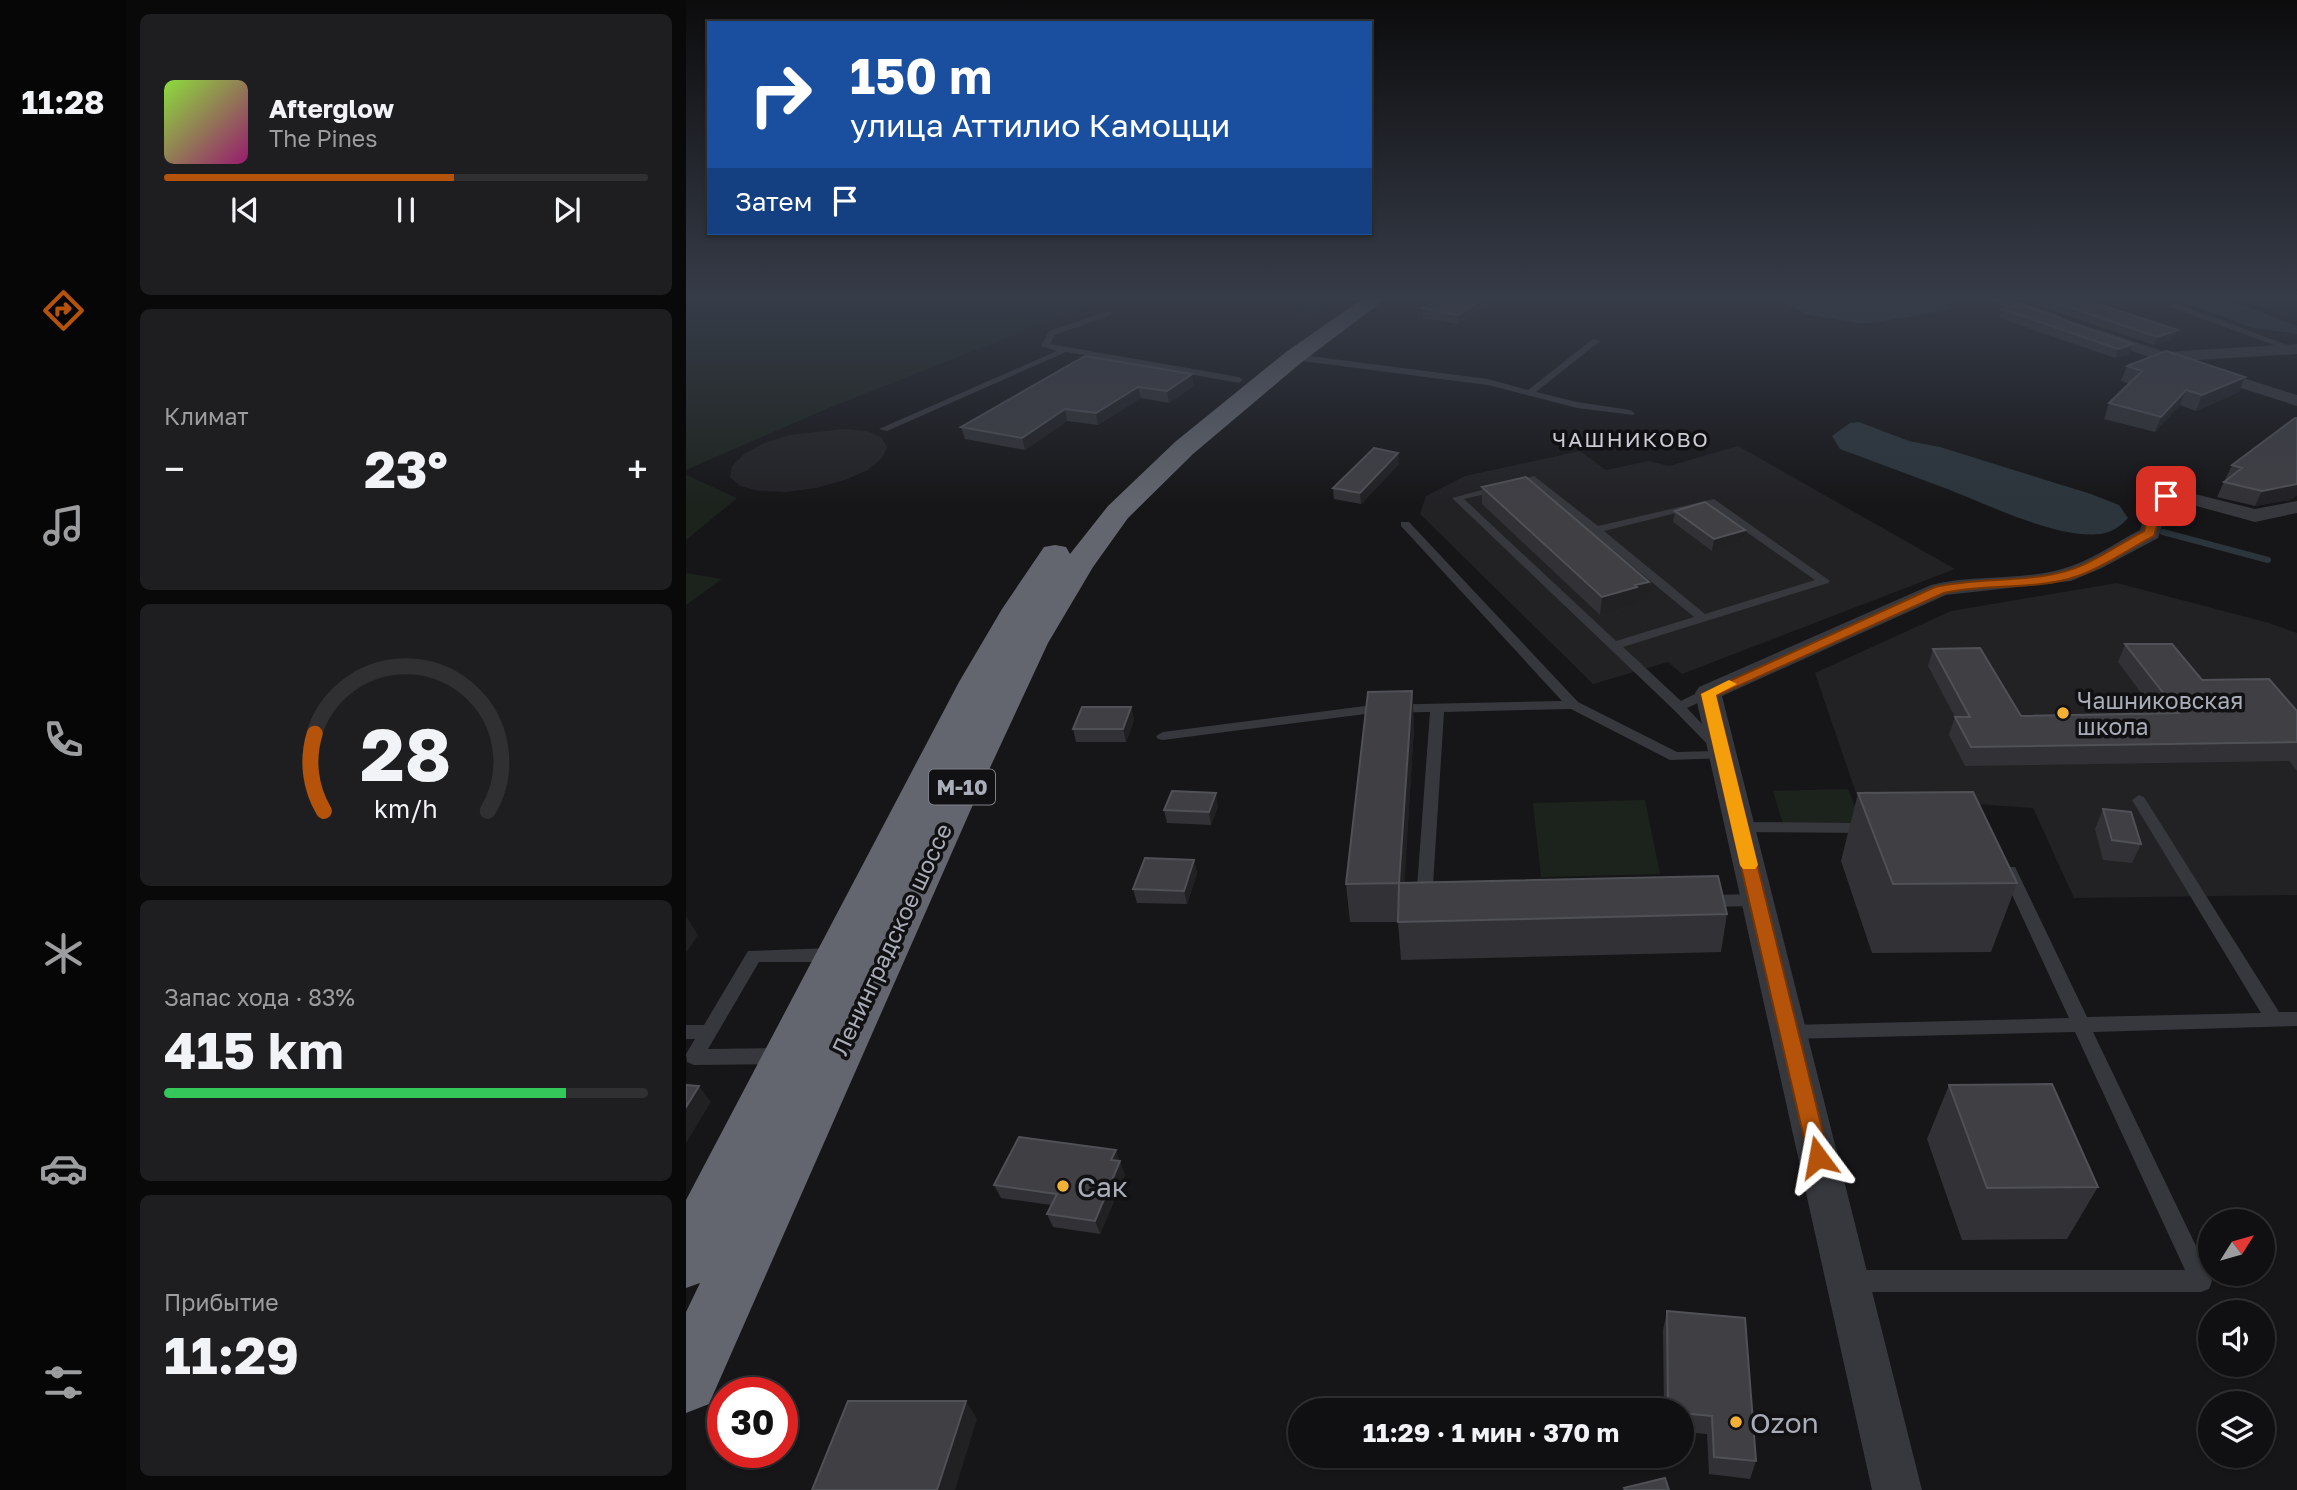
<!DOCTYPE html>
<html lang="ru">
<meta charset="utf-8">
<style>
:root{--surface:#101012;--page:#1e1e20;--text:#f1f3f6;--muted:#9c9d9f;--line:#303032;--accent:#b45309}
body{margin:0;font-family:"Golos Text",sans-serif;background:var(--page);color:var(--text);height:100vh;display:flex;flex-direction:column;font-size:26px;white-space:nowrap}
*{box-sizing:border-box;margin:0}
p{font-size:23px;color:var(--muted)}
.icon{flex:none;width:38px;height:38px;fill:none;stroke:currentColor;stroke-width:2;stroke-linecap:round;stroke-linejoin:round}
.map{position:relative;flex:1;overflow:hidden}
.side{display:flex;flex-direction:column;gap:14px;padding:14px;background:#09090a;width:560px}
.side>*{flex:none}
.top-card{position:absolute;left:21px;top:21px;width:665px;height:214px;border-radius:0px;box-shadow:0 2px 5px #0004,0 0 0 2px var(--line);background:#1a4fa0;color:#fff;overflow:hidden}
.needle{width:46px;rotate:53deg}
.tools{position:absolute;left:1512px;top:1209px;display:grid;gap:14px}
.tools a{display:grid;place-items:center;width:77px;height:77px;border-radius:50%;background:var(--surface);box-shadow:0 2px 5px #0004,0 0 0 2px var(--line);font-size:35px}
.speed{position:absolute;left:21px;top:1377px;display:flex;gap:14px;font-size:35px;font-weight:700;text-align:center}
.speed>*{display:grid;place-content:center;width:91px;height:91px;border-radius:50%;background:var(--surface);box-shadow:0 2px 5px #0004,0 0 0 2px var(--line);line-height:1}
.speed .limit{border:10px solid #d22;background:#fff;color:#111}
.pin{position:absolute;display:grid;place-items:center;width:60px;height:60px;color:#fff;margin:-30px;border-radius:14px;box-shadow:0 4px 10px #0006}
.me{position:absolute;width:77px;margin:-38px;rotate:347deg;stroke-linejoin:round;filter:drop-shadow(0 0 5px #0008)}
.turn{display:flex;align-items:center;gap:24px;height:147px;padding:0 28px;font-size:32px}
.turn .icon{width:91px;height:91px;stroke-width:2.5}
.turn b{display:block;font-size:49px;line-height:60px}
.then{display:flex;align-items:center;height:66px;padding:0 28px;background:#0003;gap:14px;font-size:26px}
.big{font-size:52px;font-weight:700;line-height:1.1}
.side .tile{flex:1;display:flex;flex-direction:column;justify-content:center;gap:10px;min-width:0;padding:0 24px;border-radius:10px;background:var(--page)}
.side .dial{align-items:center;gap:0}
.dial svg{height:182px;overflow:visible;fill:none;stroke:var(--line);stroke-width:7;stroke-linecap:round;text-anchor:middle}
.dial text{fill:var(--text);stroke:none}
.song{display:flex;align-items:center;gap:21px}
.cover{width:84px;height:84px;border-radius:10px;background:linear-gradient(135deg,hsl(90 70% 55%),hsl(320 70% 35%))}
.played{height:7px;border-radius:4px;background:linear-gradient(90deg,var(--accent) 60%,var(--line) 60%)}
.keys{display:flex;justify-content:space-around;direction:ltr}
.heat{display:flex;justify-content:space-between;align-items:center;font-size:38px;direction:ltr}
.charge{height:10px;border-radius:5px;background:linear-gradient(90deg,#34c759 83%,var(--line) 0)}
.trip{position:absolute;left:602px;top:1398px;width:406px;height:70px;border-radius:35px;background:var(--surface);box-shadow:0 2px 5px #0004,0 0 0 2px var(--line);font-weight:700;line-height:70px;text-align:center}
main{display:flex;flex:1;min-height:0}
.menu{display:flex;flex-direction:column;width:126px;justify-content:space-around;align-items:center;background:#060607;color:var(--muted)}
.menu .icon{width:49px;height:49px}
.menu .current{color:var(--accent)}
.menu b{font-size:32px;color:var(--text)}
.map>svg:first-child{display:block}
.built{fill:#222225}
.green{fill:#1c231d}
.water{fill:#2c353c}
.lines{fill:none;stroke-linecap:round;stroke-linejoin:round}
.stream{stroke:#2c353c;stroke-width:6}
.lane{fill:#37383d;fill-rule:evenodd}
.street{fill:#37383d;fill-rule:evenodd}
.highway{fill:#63666e;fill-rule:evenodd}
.wall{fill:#323236}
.shaded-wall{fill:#212124}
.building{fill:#3f3f44;stroke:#4f5156;stroke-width:2}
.route{fill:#b45309;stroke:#753606;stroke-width:2}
.slow{fill:#f59e0b}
.poi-dot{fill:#f2b134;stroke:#111113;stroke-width:2.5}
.labels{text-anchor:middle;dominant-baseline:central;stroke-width:7;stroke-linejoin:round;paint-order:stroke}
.far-quarter-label{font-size:21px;letter-spacing:2px;fill:#c9ccd4;stroke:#111113}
.shield{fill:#111113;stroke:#7b7e86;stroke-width:2}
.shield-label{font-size:21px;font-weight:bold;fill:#a8adb8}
.poi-label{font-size:23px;fill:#a8adb8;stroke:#111113;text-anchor:start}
.street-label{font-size:23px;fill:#a8adb8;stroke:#111113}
.near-poi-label{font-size:28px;fill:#a8adb8;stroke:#111113;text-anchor:start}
</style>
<main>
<nav class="menu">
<b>11:28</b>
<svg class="icon current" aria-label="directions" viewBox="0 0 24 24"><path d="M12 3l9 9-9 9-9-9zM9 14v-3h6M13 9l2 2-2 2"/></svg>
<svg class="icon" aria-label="music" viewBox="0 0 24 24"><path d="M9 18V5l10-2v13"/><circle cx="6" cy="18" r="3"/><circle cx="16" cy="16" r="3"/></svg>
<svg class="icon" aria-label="phone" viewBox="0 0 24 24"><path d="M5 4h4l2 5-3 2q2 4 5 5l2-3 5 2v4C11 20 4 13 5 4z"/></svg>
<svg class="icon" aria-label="climate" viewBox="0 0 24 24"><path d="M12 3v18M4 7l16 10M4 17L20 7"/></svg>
<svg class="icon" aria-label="car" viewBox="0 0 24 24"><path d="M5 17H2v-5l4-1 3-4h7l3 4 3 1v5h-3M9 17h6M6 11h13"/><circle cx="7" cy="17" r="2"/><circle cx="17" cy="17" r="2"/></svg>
<svg class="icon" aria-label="filters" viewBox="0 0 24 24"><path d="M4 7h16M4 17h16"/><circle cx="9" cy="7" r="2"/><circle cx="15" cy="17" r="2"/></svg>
</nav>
<section class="side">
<div class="tile">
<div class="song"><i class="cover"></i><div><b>Afterglow</b><p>The Pines</p></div></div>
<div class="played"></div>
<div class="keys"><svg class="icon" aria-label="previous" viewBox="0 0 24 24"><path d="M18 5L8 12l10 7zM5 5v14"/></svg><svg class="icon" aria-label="pause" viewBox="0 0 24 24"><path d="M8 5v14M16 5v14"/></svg><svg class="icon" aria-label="next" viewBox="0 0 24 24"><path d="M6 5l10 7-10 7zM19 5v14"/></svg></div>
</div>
<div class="tile"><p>Климат</p>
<div class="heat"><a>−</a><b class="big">23°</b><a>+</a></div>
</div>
<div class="tile dial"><svg viewBox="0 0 100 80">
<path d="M14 69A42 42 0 1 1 86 69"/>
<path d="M14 69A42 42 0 0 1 10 35" stroke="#b45309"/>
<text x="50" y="56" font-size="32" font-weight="700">28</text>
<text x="50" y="72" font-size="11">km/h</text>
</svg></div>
<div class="tile"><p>Запас хода · 83%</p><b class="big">415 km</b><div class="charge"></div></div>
<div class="tile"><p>Прибытие</p><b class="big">11:29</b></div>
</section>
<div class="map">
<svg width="1611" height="1490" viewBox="0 0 1611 1490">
<rect width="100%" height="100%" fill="#161618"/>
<path class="built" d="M158 429 180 431 195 437 201 447 196 458 182 470 159 480 130 488 100 492 73 491 54 486 44 477 46 466 58 454 78 443 104 435Z
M1052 446 1269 569 996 674 982 662 907 684 734 514 740 496 779 476 894 451 920 470 963 461 983 466Z
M1431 583 1583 623 1611 633V895L1388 898 1347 808 1171 796 1129 673 1265 611Z"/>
<path class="green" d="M0 297H424L145 407 0 470Z
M604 297H656L631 311 613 316 610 312 622 306 619 304 598 306 600 298Z
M1552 297H1611V320Z
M0 475 51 498 0 540Z
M0 573 36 579 0 605Z
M1162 789 1175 822 1097 824 1087 791Z
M959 800 974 874 855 877 847 803Z"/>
<path class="water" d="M1085 297H1256L1267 303 1263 309 1254 312 1177 324 1123 315Z
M1514 297C1548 297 1579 315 1611 326V334L1567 328 1493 301Z
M1173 422 1223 441 1254 447 1405 494 1433 505 1442 518C1435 526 1426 532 1415 534 1369 539 1299 503 1256 487 1222 474 1188 462 1154 449L1146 436 1164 423Z"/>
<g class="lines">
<path class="stream" d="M1477 532 1582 560"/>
<path class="lane" d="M1484 303H1490L1611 349 1604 351 1484 307Z
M422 311 426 313 425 315 369 335 364 344 553 377 557 380 553 383 380 352 201 431 193 429 371 351 355 346 363 331Z
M907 339 914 341 850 392 891 402 944 410 949 413 947 415 891 408 802 385 608 360 604 357 608 354 802 379 842 390Z
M848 476 912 526 1028 499 1144 581 1142 583 937 647 995 701 1017 690H1027L1029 693 1027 696 1001 708 1035 744 1037 747 1033 751 1042 752 1044 755 1042 758 984 760 885 709 758 712 746 901 744 905H732L730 901 744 712 687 713 477 740 472 739 470 736 477 732 687 705 876 701 715 526V522H723L892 702 991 752 1028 751 988 710 766 498ZM846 483 1008 617 930 641 778 499ZM1022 505 1129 580 1019 614 918 531Z
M1453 795 1458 797 1593 1012H1611V1026L1407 1032 1523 1273 1526 1281 1523 1289 1515 1292H1166L1158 1289 1155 1281 1158 1273 1166 1270H1499L1389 1032 1104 1039 1098 1037 1095 1032 1098 1027 1104 1025 1383 1018 1315 871 1317 867H1329L1331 871 1401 1017 1575 1013 1446 800Z
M1054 822 1183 823 1188 824 1191 828 1188 832 1183 833 1054 832 1049 831 1046 827 1049 823Z
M1071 894 1077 896 1079 900 1077 904 1071 906 1020 907 1014 905 1012 901 1014 897 1020 895Z
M145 948 151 950 154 955 151 960 145 962H73L22 1049 93 1048 100 1051 102 1056 100 1061 93 1064 8 1065 1 1062 0 1054 9 1039H0V1025H18L62 951Z"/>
<path class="street" d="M1299 297H1319L1373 315 1375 318 1367 323 1361 321 1301 300Z
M1411 329 1479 352 1611 344V354L1478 362 1405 337 1403 334Z
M1520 366 1611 395V406L1514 375 1511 371Z
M1493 490 1569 509 1611 501V513L1569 522 1503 504 1483 503 1472 538 1416 568 1385 581 1260 595 1036 696 1236 1490H1186L1009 693 1013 687 1245 585C1288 574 1333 581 1376 569 1403 562 1429 543 1454 530L1466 495Z"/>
<path class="highway" d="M679 297H702L616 362 507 454 442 518 407 567 362 643 289 800 23 1404 0 1413V1312L14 1283 0 1288V1200L273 682 316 609 358 547 369 545 380 547 384 554 422 506 489 442 600 352Z"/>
</g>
<path class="wall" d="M815 297 772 324 737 318V308Z
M1355 298 1489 338 1468 345 1353 306Z
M1333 304 1443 354 1429 358 1313 318 1316 309Z
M399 356 508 386 483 403 455 398 412 425 381 421 339 450 279 439 275 427Z
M1441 366 1559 377 1553 392 1510 411 1494 405 1469 432 1418 419 1423 403 1444 384 1435 381Z
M1611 418V495L1604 500 1569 506 1531 497 1546 465Z
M713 464 675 504 648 499 647 488Z
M796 487 961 600 950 603V605L914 615 796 504Z
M989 511 1059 530 1057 542 1026 551 987 522Z
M1439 644 1516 680 1611 711V771L1603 761 1279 766 1263 735 1269 717 1242 666 1247 649 1335 716 1471 714 1432 662Z
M726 691 728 728 718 883 1041 914 1035 952 715 960 712 922H664L660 884Z
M445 707 448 720 440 742H390L387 729Z
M1172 793 1331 883 1305 952 1186 953 1155 861Z
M532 806 525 825 481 823 478 810Z
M1417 809 1455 844 1446 863 1417 860 1409 829Z
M508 860 511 873 501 904 451 903 447 889Z
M1263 1085 1412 1187 1381 1239 1276 1240 1241 1139Z
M433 1161 439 1175 414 1234 367 1227 361 1214 365 1205 315 1198 308 1185Z
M981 1311 1070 1461 1064 1479 1023 1474 1021 1434 996 1432V1410H978L977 1330Z"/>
<path class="shaded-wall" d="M801 297H815L772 324V315Z
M1492 330 1489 338 1468 345 1471 337Z
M1447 344 1443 354 1429 358 1432 349Z
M506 374 508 386 483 403 481 391Z
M1559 377 1553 392 1510 411 1516 395Z
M452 387 455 398 412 425 410 413Z
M1500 390 1494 405 1469 432 1475 417Z
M379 409 381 421 339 450 336 438Z
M712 453 713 464 675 504 674 493Z
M1611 484V495L1604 500 1569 506 1576 491Z
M1059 530 1057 542 1026 551 1028 539Z
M963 582 961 600 950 603V605L914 615 916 597Z
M726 691 728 728 716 922 713 883Z
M445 707 448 720 440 742 437 729Z
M530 793 532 806 525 825 523 812Z
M508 860 511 873 501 904 498 891Z
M0 916 12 935 0 953Z
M13 1086 25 1102 0 1143V1107Z
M430 1150 439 1175 414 1234 409 1221 425 1160Z
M280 1401 291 1419 269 1490H251Z"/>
<path class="building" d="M758 297H801L772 315 737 308Z
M1360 297H1391L1492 330 1471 337 1355 298Z
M1333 304 1447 344 1432 349 1316 309Z
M1480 351 1559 377 1516 395 1500 390 1475 417 1423 403 1456 371 1441 366Z
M399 356 506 374 481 391 452 387 410 413 379 409 336 438 275 427Z
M1609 418H1611V484L1576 491 1538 482 1556 468 1546 465Z
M688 448 712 453 674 493 647 488Z
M840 477 963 582 949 585 951 587 916 597 796 487Z
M1019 502 1059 530 1028 539 989 511Z
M1439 644H1486L1516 680 1583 679 1611 711V742L1285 747 1269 717H1284L1247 649 1294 648 1335 716 1493 713Z
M726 691 713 883 660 884 682 692Z
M396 707H445L437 729H387Z
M486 791 530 793 523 812 478 810Z
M1287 792 1331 883 1207 884 1172 793Z
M1417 809 1445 812 1455 844 1426 840Z
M459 858 508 860 498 891 447 889Z
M1032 876 1041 914 712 922 713 883Z
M1366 1084 1412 1187 1301 1188 1263 1085Z
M0 1085 13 1086 0 1107Z
M333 1137 430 1150 425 1160 434 1161 409 1221 361 1214 371 1194 308 1185Z
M981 1311 1059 1318 1070 1461 1028 1457 1026 1416 996 1413V1410H982Z
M162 1401H280L251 1490H126Z
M979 1478 983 1490H939L938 1488Z"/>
<linearGradient id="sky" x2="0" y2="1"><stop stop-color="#0c0c0d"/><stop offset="0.59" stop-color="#363c48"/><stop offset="1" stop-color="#363c48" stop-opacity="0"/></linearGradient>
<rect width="1611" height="505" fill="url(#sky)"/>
<path class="route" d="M1480 493 1486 496 1479 501 1468 536C1443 549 1418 567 1392 576 1350 591 1301 583 1258 593L1030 696 1143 1157 1140 1164 1132 1167 1124 1164 1015 694 1249 587C1292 577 1338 583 1380 571 1406 564 1433 544 1458 531L1467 499Z"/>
<path class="slow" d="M1043 680 1051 684 1030 695 1072 865 1069 869H1057L1054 865 1015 694Z"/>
<g class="poi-dot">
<circle cx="1377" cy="713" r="7"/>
<circle cx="377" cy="1186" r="7"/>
<circle cx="1050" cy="1422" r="7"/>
</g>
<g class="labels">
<g class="far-quarter-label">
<text x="945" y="439">ЧАШНИКОВО</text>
</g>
<rect class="shield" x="243" y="769.5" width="66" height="35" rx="5"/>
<g class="shield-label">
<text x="276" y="787">М-10</text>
</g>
<g class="poi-label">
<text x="1391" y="700">Чашниковская<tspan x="1391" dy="26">школа</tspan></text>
</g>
<g class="street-label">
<text transform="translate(205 939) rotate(-65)">Ленинградское шоссе</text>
</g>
<g class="near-poi-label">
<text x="391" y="1186">Сак</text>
<text x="1064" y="1422">Ozon</text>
</g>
</g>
</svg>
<div class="tools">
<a><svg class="needle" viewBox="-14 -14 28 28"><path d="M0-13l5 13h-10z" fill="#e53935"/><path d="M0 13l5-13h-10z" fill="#9c9d9f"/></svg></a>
<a><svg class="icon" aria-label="sound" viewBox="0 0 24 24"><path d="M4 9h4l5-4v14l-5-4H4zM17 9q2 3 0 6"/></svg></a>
<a><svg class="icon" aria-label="layers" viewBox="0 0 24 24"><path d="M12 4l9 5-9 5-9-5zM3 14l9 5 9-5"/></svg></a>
</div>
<div class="speed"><div class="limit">30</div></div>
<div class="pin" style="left:1480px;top:496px;background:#d93025"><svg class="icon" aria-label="arrive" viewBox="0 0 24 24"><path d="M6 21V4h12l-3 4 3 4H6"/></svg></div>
<svg class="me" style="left:1132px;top:1157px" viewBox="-20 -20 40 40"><path d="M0-17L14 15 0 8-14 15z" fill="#b45309" stroke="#fff" stroke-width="4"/></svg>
<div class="trip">11:29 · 1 мин · 370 m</div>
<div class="top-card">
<div class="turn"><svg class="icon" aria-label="right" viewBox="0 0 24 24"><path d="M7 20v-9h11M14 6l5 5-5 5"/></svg><div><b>150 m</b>улица Аттилио Камоцци</div></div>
<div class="then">Затем<svg class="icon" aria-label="arrive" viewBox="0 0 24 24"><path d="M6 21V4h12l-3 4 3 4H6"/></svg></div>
</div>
</div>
</main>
